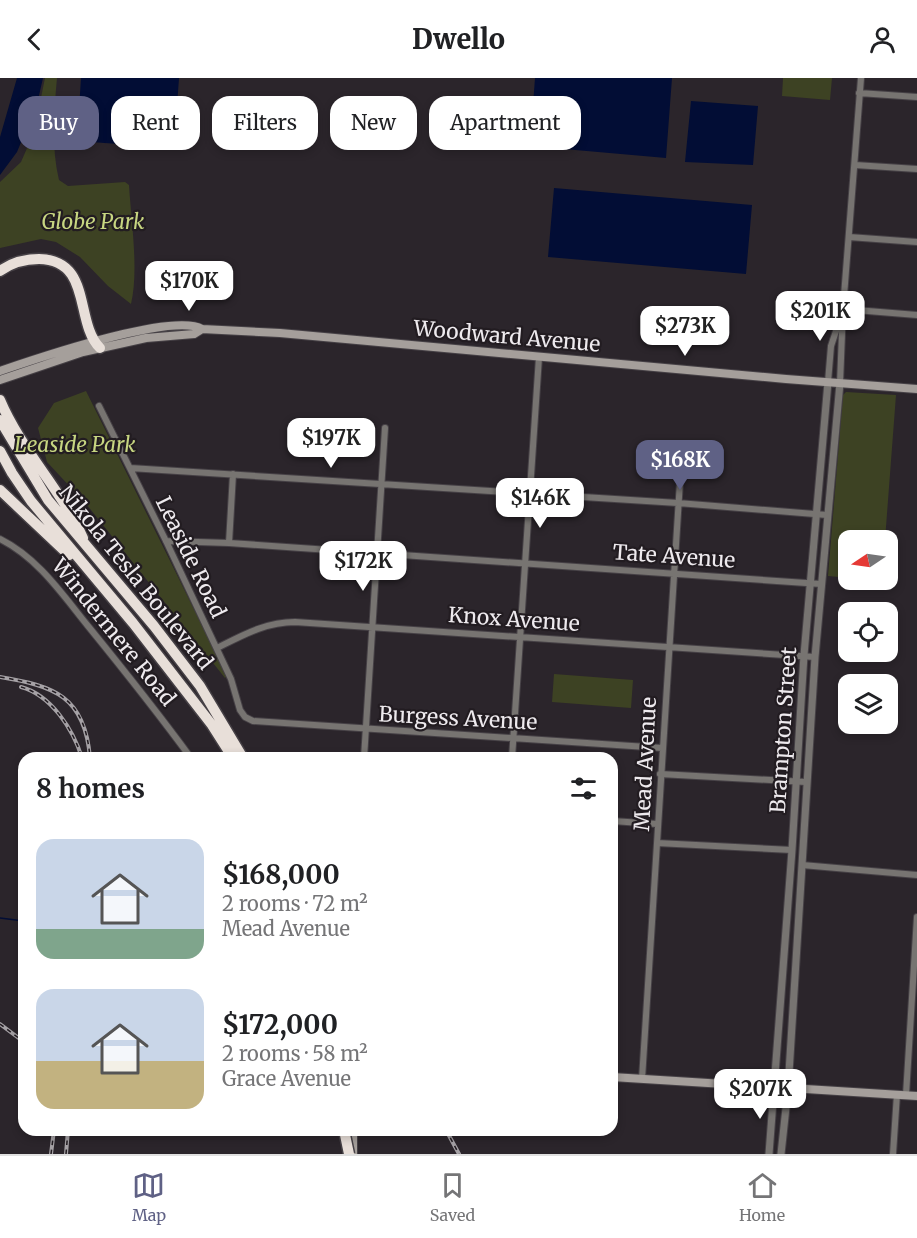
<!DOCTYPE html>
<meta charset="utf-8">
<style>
:root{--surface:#fff;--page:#f6f6f6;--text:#202124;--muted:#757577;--line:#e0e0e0;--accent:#5f6185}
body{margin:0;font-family:Merriweather,serif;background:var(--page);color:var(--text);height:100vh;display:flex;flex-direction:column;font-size:22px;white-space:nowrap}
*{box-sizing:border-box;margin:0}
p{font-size:20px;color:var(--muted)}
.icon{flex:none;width:33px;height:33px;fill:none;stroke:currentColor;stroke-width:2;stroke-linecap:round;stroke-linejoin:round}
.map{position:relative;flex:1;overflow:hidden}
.drawer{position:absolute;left:18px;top:674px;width:600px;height:384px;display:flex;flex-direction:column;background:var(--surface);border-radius:18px;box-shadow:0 3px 9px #0003}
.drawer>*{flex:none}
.hud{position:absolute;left:18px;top:18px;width:600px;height:54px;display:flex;gap:12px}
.needle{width:39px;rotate:257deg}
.buttons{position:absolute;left:838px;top:452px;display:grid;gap:12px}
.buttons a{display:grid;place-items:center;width:60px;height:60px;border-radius:12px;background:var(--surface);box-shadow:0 3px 9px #0003;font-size:30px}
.price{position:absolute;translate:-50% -51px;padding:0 14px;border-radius:12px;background:#fff;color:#222;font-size:20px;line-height:39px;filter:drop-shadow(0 2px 3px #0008)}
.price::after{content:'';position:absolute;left:50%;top:36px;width:18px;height:14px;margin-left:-9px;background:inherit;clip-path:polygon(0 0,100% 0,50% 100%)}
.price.current{background:var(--accent);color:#fff}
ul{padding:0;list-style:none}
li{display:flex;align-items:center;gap:18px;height:150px;padding:0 18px}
li span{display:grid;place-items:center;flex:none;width:168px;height:120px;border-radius:18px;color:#555}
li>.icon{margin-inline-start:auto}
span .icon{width:72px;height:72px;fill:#fffc;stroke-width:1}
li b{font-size:26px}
h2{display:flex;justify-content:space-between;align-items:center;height:72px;padding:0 18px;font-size:26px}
.pill{padding:0 21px;border-radius:18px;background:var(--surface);box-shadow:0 3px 9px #0003;font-size:21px;line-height:54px}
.pill.current{background:var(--accent);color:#fff}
header{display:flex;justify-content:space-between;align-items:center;height:78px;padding:0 18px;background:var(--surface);font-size:27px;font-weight:800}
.menu{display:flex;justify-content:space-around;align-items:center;height:84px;border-top:2px solid var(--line);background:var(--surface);font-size:16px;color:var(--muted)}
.menu a{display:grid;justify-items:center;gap:3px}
.menu .current{color:var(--accent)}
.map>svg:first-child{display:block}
.green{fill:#3d4223}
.water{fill:#020d35}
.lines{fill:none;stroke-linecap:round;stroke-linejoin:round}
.stream{stroke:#020d35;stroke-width:1.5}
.minor-casing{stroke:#464146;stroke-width:8}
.tertiary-casing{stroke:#464146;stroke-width:9}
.secondary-casing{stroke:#464146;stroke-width:10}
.motorway-casing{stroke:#464146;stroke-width:13}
.minor{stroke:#777471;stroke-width:6}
.tertiary{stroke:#777471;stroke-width:7}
.secondary{stroke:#a59f9b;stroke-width:8}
.motorway{stroke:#e8dfd9;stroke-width:10}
.rail-casing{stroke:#a5a1a5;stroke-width:4}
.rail{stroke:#221c21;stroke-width:1.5;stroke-dasharray:4.5;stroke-linecap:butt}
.motorway-bridge-casing{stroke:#464146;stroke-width:13;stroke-linecap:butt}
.motorway-bridge{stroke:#e8dfd9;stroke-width:10}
.labels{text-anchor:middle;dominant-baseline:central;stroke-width:4.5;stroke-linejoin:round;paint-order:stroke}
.park-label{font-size:21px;font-style:italic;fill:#c7d681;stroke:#221c21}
.street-label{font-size:21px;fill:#eeeaee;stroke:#221c21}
</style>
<header><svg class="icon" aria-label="back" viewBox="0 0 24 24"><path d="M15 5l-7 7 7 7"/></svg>Dwello<svg class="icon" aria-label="person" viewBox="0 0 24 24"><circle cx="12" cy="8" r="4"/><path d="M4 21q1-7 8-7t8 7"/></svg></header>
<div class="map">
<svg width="917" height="1076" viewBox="0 0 917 1076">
<rect width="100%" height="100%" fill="#2b252b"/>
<path class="green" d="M 45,0 L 57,0 C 54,33 51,69 59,102 L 68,108 L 125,104 L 129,107 C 131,141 139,193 131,226 L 108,208 L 80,179 L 56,164 L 41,161 L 0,170 L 0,104 L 21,84 L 34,54 Z
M 783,0 L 832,0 L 830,22 L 782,18 Z
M 86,313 L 227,598 L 225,600 L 87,427 L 47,384 L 38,350 L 54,325 Z
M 846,314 L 896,317 L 885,462 L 849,462 L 849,500 L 828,498 L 843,317 Z
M 554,596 L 633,602 L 631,630 L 552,624 Z"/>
<path class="water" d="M 17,0 L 43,0 L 37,26 L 17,74 L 0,97 L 0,59 Z
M 81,0 L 179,0 L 174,70 L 77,63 Z
M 535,0 L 672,0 L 666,80 L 530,68 Z
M 691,23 L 758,28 L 753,87 L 685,84 Z
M 554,110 L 752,127 L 746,196 L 548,179 Z"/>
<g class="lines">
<path class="stream" d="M 0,840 L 24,843"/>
<defs>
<path id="minor" d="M 859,15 L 917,19
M 855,87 L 917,91
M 849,159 L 917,164
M 843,231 L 917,237
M 828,304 L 831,268 L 840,241
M 840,305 L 843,231 L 861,0
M 99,328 L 166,463 L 231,601 L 240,632 L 245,639 L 253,643 L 662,670
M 130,390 L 678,425 L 827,437
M 0,461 C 38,480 62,516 88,548 C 123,591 158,635 191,680
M 166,463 L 229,465 L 821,506
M 229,465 L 233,396
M 217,570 C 243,557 266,544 295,544 L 815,579
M 364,680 C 372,570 379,460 385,350
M 512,680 L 539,279
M 660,696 L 806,704
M 612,743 L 657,746
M 657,765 L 792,772
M 802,787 L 917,797
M 642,1001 L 682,372
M 906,1017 L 917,839
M 893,1076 L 897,1016"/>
<path id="tertiary" d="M 769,1076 L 792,772 L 804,577 L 828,304
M 781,1076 L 788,1011 L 815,579 L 840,305"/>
<path id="secondary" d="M 0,293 C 35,281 173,234 202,251 L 280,255 L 786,301 L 917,311
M 0,302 L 83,274 L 146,260 L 194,256 L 202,251
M 612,999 L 917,1018
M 353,1076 L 353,1052"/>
<path id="motorway" d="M 0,193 C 11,185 25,181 39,181 C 93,182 74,244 100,270
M 0,322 C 21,372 61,411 83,460
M 0,342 L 48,422 L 154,548 L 200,608 L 243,680
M 0,373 L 12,395 L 31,423 L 133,545 L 212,647 L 233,680
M 0,412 L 69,477"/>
</defs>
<use href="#minor" class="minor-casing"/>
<use href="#tertiary" class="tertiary-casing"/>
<use href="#secondary" class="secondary-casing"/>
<use href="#motorway" class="motorway-casing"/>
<use href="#minor" class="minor"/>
<use href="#tertiary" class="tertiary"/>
<use href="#secondary" class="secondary"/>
<use href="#motorway" class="motorway"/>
<defs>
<path id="rail" d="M 0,599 C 54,608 85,618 90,680
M 21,609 C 51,617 73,651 82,680
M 0,946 L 24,964
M 446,1052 L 459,1076
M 51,1076 L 54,1052
M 66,1076 L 68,1052"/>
</defs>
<use href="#rail" class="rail-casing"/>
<use href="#rail" class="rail"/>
<defs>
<path id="motorway-bridge" d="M 344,1052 L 349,1076"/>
</defs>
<use href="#motorway-bridge" class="motorway-bridge-casing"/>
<use href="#motorway-bridge" class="motorway-bridge"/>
</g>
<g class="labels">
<g class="park-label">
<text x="93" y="143">Globe Park</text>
<text x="75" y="366">Leaside Park</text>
</g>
<g class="street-label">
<text transform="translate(507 258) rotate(5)">Woodward Avenue</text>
<text transform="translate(674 478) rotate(4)">Tate Avenue</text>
<text transform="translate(191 479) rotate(64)">Leaside Road</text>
<text transform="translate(136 499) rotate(51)">Nikola Tesla Boulevard</text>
<text transform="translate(514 541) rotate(4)">Knox Avenue</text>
<text transform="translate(114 554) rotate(51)">Windermere Road</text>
<text transform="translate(458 640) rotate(3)">Burgess Avenue</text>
<text transform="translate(783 652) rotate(-86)">Brampton Street</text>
<text transform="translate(645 686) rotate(-87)">Mead Avenue</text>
</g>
</g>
</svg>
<div class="buttons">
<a><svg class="needle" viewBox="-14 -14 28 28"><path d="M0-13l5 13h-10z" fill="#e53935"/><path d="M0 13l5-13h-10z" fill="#757577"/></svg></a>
<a><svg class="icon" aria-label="locate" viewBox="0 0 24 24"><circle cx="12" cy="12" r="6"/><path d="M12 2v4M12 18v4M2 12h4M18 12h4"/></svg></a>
<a><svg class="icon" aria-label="layers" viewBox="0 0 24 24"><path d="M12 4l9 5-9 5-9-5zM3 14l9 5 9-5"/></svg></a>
</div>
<b class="price" style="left:189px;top:234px">$170K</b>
<b class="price" style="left:820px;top:264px">$201K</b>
<b class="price" style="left:685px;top:279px">$273K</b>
<b class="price" style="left:331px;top:391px">$197K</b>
<b class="price current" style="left:680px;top:413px">$168K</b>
<b class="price" style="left:540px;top:451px">$146K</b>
<b class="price" style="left:363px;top:514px">$172K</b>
<b class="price" style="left:760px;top:1042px">$207K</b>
<div class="hud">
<a class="pill current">Buy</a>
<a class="pill">Rent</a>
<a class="pill">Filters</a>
<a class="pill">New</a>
<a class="pill">Apartment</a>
</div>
<section class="drawer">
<h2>8 homes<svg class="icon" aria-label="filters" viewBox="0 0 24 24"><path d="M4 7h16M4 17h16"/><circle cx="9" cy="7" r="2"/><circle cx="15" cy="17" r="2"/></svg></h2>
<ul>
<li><span style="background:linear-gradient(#c9d6e8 75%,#7fa58c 0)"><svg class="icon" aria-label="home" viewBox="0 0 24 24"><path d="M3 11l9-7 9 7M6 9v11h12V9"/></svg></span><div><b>$168,000</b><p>2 rooms · 72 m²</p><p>Mead Avenue</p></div></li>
<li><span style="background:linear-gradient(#c9d6e8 60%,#c2b280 0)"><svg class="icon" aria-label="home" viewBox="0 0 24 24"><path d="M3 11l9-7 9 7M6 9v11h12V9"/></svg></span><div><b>$172,000</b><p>2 rooms · 58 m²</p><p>Grace Avenue</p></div></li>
</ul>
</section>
</div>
<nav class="menu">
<a class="current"><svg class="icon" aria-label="map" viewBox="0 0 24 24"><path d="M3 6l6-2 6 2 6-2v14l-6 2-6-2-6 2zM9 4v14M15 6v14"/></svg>Map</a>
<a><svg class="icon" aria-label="saved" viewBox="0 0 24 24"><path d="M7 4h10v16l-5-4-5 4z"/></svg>Saved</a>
<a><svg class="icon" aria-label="home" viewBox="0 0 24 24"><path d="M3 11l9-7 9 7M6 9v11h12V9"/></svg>Home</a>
</nav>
